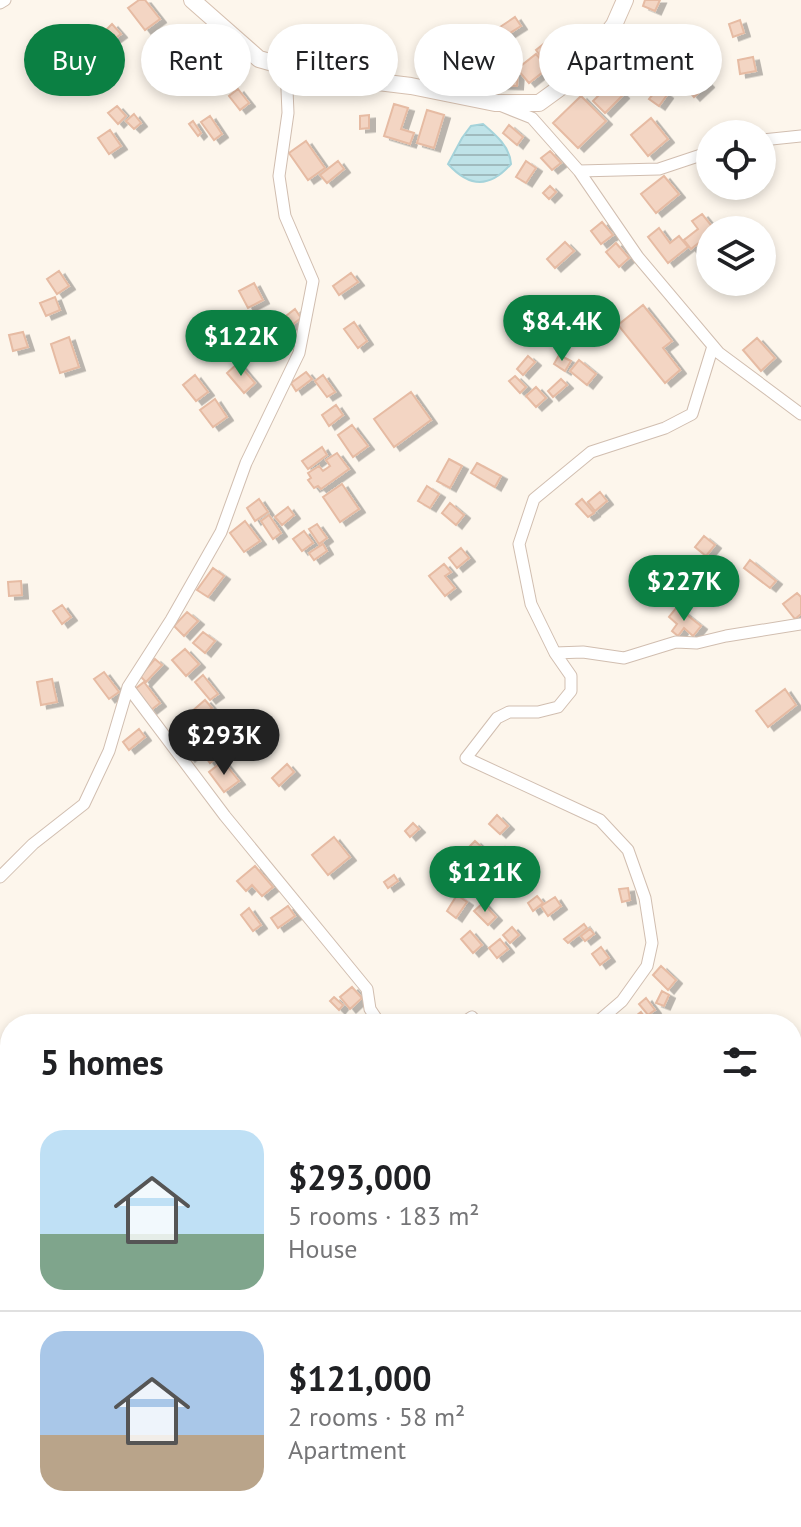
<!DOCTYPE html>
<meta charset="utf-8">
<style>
:root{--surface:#fff;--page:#f6f6f6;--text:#202124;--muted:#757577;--line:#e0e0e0;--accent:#0b8043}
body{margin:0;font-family:"PT Sans",sans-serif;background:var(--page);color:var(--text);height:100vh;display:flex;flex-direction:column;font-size:30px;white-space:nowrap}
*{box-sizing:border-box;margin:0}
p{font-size:26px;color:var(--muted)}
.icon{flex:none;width:44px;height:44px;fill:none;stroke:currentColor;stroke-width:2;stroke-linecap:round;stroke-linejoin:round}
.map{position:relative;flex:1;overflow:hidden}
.details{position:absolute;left:0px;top:1014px;width:802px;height:514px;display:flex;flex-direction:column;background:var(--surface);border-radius:32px 32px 0 0;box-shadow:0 4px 12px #0003}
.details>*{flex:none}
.hud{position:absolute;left:24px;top:24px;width:754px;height:72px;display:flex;gap:16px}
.tools{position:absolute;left:696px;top:120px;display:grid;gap:16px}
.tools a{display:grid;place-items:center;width:80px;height:80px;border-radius:50%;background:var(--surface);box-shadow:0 4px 12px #0003;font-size:40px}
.price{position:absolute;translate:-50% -68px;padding:0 18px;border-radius:28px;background:var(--accent);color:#fff;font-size:26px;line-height:52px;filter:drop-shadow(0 2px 4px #0008)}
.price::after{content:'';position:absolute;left:50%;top:48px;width:24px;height:18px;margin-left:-12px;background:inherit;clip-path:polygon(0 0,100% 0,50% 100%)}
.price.on{background:#222;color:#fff}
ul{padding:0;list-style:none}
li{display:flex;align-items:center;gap:24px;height:200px;padding:0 40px}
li+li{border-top:2px solid var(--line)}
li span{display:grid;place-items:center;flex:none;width:224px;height:160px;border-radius:24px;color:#555}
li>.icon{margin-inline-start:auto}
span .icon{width:96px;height:96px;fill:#fffc;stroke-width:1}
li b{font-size:34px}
h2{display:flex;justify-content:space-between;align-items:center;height:96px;padding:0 40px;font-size:34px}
.tag{padding:0 28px;border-radius:36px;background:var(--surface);box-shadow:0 4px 12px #0003;font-size:28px;line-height:72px}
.tag.on{background:var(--accent);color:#fff}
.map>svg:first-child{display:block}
.water{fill:url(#water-rules);stroke:#a5d3da;stroke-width:2}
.building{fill:#f3d5c3;stroke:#e6bba3;stroke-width:2;filter:url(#shadow)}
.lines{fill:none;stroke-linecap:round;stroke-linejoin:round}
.street-casing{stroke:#d1beb0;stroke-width:13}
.secondary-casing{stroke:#d6c0b0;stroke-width:18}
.street{stroke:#fff;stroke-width:11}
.secondary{stroke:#fff;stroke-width:16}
</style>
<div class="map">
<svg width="801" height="1527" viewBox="0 0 801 1527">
<defs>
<pattern id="water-rules" width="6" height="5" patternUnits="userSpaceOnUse" patternTransform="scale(2)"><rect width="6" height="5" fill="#bfe3e8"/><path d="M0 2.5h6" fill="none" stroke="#a0bbbe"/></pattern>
<filter id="shadow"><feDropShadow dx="6" dy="3.5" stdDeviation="0" flood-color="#0004"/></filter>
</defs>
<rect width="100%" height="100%" fill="#fdf6ec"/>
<path class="water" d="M 483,124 C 496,135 510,147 511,164 C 490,188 470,188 448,164 L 462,138 L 471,126 Z"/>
<path class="building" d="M 139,0 L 145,0 L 160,19 L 145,30 L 128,8 Z
M 645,0 L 660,0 L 655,11 L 643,6 Z
M 515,17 L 521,26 L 499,40 L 494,31 Z
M 740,20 L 744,33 L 733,37 L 729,24 Z
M 112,24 L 121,34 L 113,40 L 105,31 Z
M 183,32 L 193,43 L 186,49 L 176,38 Z
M 648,32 L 659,42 L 633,70 L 622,60 Z
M 555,35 L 570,53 L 550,69 L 536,50 Z
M 536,54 L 548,68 L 529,83 L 517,69 Z
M 186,57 L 191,64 L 179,73 L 174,66 Z
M 753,57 L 756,71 L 740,74 L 738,60 Z
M 609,60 L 617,68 L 610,75 L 601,67 Z
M 206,63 L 215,76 L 198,88 L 189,75 Z
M 498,71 L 518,72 L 517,86 L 497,85 Z
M 699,75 L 708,84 L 694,97 L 686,88 Z
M 611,83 L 623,95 L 605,113 L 593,101 Z
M 658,88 L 667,95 L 659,106 L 649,99 Z
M 238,89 L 249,103 L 240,110 L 229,96 Z
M 581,96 L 606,121 L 578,148 L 553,123 Z
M 394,104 L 408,108 L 401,129 L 414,133 L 410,144 L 384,136 Z
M 117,106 L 126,116 L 118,124 L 108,113 Z
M 427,110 L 444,115 L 434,148 L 417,143 Z
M 134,114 L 141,123 L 134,129 L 126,121 Z
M 369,115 L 369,128 L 360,129 L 360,116 Z
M 210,116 L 222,134 L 214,140 L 201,122 Z
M 651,118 L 668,139 L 648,156 L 631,135 Z
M 193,121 L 201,133 L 198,136 L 189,124 Z
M 509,125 L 523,137 L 517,145 L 503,133 Z
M 110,130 L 121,146 L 109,154 L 98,138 Z
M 306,141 L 325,168 L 308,180 L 289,153 Z
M 550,151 L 561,163 L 552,170 L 541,158 Z
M 338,161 L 344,169 L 327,183 L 320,175 Z
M 526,161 L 536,168 L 526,183 L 516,177 Z
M 664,176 L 679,194 L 656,213 L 641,194 Z
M 550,186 L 556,192 L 549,199 L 543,193 Z
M 702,214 L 715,230 L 710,230 L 710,234 L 691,249 L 684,240 L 698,229 L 692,221 Z
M 602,222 L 613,235 L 601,244 L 591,231 Z
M 659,228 L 670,243 L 679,236 L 688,247 L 668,263 L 648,237 Z
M 565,242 L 574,251 L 555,268 L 547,259 Z
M 616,243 L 629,258 L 619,267 L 606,252 Z
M 59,271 L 69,286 L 57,294 L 47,279 Z
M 351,273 L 358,282 L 339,295 L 333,286 Z
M 254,283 L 263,300 L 248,308 L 239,291 Z
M 55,297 L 60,310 L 46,316 L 40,303 Z
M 643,305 L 672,341 L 663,348 L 680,370 L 665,383 L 618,325 Z
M 295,309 L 301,318 L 288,328 L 282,319 Z
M 354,322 L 367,341 L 358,348 L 344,329 Z
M 23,332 L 28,347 L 13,351 L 9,335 Z
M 69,337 L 79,367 L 60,373 L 51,344 Z
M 757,338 L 775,358 L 761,371 L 743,350 Z
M 559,355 L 571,361 L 565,371 L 554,364 Z
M 528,356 L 535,362 L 523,375 L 517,369 Z
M 579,360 L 596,374 L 587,385 L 570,371 Z
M 238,363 L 255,383 L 244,393 L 227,373 Z
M 306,372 L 312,379 L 296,391 L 291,383 Z
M 195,375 L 208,392 L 196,401 L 183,385 Z
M 323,375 L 335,392 L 327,397 L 315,381 Z
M 515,376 L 526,387 L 520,393 L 509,381 Z
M 561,379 L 567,385 L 553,397 L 548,391 Z
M 536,387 L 546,398 L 536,407 L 526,396 Z
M 411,392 L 431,420 L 394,447 L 374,419 Z
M 215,399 L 227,417 L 213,427 L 200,410 Z
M 336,405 L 343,415 L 329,426 L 322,415 Z
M 352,425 L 368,446 L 353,457 L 338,435 Z
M 322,447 L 327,455 L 308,469 L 302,461 Z
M 337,453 L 349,469 L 321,489 L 318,486 L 314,488 L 308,480 L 311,478 L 308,473 L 319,466 L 323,471 L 330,466 L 326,460 Z
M 449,459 L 462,466 L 450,488 L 437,481 Z
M 477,463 L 501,476 L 495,487 L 471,473 Z
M 342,484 L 359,509 L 340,522 L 323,497 Z
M 427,486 L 439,494 L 430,508 L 418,501 Z
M 600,492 L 607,501 L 595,511 L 588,502 Z
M 259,499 L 268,512 L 255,521 L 247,508 Z
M 582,499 L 594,513 L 588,517 L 576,504 Z
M 450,503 L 464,515 L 456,525 L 442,513 Z
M 288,507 L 294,515 L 282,525 L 275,517 Z
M 269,515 L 281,533 L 273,539 L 261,521 Z
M 245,521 L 260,541 L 244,552 L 230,533 Z
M 317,524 L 327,538 L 319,544 L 309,529 Z
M 304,531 L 313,543 L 302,551 L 293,539 Z
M 704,536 L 715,545 L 706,556 L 695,547 Z
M 323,544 L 327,551 L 314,560 L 309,553 Z
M 461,548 L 469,558 L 457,568 L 449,558 Z
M 750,560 L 776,581 L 770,588 L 744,568 Z
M 444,564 L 451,572 L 445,576 L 455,588 L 445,596 L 429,576 Z
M 213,568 L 224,576 L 208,597 L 197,590 Z
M 21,581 L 22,595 L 9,596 L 8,582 Z
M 797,593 L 801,597 L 801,614 L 795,619 L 783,604 Z
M 62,605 L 71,617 L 62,624 L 53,611 Z
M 677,607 L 701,626 L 693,636 L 684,628 L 678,636 L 672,631 L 677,624 L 669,617 Z
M 187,612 L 198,621 L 184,636 L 174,626 Z
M 203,632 L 215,641 L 205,653 L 193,643 Z
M 185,649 L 199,664 L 186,676 L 172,660 Z
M 155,659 L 162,665 L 146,682 L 140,676 Z
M 104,672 L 119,692 L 109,699 L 94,679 Z
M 203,675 L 218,694 L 210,700 L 195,682 Z
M 52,679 L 57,702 L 41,705 L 37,682 Z
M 144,682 L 160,703 L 151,710 L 135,689 Z
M 785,689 L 796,705 L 768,727 L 756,711 Z
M 205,700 L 212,708 L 198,720 L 191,712 Z
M 205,718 L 218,734 L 189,758 L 176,742 Z
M 139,729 L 145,737 L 129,750 L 123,742 Z
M 217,738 L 226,750 L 210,763 L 200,750 Z
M 223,761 L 239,781 L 224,792 L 209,772 Z
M 287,764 L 294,772 L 279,786 L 272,778 Z
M 497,815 L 508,826 L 500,834 L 489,824 Z
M 413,823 L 419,829 L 410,837 L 405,831 Z
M 334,837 L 350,857 L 328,875 L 312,855 Z
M 475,841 L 485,850 L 478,857 L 468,848 Z
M 505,847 L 512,854 L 502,865 L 494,858 Z
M 255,866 L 273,887 L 262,896 L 252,885 L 246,891 L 237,881 Z
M 394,875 L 398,881 L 388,888 L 384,882 Z
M 628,888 L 630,900 L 622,902 L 619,889 Z
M 457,895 L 467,902 L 456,918 L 447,911 Z
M 537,896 L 543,903 L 533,911 L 528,903 Z
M 555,897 L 561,906 L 548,916 L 541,906 Z
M 483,903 L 496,917 L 488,925 L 474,911 Z
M 288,906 L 295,916 L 278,928 L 271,918 Z
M 249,908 L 261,925 L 253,931 L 241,915 Z
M 584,924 L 587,928 L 568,943 L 564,939 Z
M 512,927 L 519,935 L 510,943 L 503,935 Z
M 590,929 L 594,934 L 585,941 L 581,936 Z
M 470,931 L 482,945 L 473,953 L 461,939 Z
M 500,939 L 508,949 L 497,958 L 489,948 Z
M 601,947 L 609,958 L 600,965 L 592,954 Z
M 661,966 L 676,980 L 668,990 L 653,975 Z
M 352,987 L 362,998 L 350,1009 L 340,997 Z
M 662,991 L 669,995 L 664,1006 L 656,1003 Z
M 334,997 L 343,1005 L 339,1010 L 330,1001 Z
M 646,998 L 655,1010 L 648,1015 L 639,1004 Z
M 641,1012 L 650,1024 L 636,1024 L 632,1019 Z"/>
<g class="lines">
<defs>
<path id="street" d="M 0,3 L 5,0
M 502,106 L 532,118 L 579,171 L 638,257 L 719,353 L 801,414
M 762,140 L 801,136
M 579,171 L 659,169 L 710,152
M 555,653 L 583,652 L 624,658 L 676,642 L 697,643 L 726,636 L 801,624
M 128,687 L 225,816 L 367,989 L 370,1009 L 380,1024
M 0,877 L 33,844 L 84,804 L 109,751 L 128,687 L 171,620 L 221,532 L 246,463 L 299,353 L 313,281 L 285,216 L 279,176 L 288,113 L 286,66
M 461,1024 L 472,1017 L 478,1024
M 589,1024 L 601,1019 L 622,1001 L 647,966 L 652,943 L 645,898 L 628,850 L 600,820 L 466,758 L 497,718 L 509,712 L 538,712 L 558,707 L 571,691 L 571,676 L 555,653 L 531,604 L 519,544 L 534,499 L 591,452 L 665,428 L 692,414 L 713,346"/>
<path id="secondary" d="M 192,0 L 259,59 L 312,74 L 411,86 L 495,103 L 539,103 L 572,79 L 614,25 L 625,0"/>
</defs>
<use href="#street" class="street-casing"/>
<use href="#secondary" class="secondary-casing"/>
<use href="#street" class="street"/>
<use href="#secondary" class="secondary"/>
</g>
</svg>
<div class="tools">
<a><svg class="icon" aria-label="locate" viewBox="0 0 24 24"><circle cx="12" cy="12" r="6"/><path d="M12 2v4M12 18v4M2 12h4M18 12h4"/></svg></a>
<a><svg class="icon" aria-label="layers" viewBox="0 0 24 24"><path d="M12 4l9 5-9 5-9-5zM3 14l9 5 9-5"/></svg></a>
</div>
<b class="price" style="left:562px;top:363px">$84.4K</b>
<b class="price" style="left:241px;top:378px">$122K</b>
<b class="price" style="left:684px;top:623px">$227K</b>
<b class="price on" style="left:224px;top:777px">$293K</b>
<b class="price" style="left:485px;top:914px">$121K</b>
<div class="hud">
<a class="tag on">Buy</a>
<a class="tag">Rent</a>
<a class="tag">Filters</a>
<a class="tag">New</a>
<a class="tag">Apartment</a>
</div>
<section class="details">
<h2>5 homes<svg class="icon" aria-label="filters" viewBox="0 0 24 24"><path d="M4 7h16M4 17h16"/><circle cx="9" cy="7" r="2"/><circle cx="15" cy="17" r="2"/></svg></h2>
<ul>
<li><span style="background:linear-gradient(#bfe0f5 65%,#7fa58c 0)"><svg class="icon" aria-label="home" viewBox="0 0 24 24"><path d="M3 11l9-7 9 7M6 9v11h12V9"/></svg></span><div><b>$293,000</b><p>5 rooms · 183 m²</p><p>House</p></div></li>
<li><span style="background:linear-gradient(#a9c7e8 65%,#b9a48a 0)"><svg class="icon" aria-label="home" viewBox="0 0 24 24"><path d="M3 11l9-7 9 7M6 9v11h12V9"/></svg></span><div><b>$121,000</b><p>2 rooms · 58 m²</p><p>Apartment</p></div></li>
</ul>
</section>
</div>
